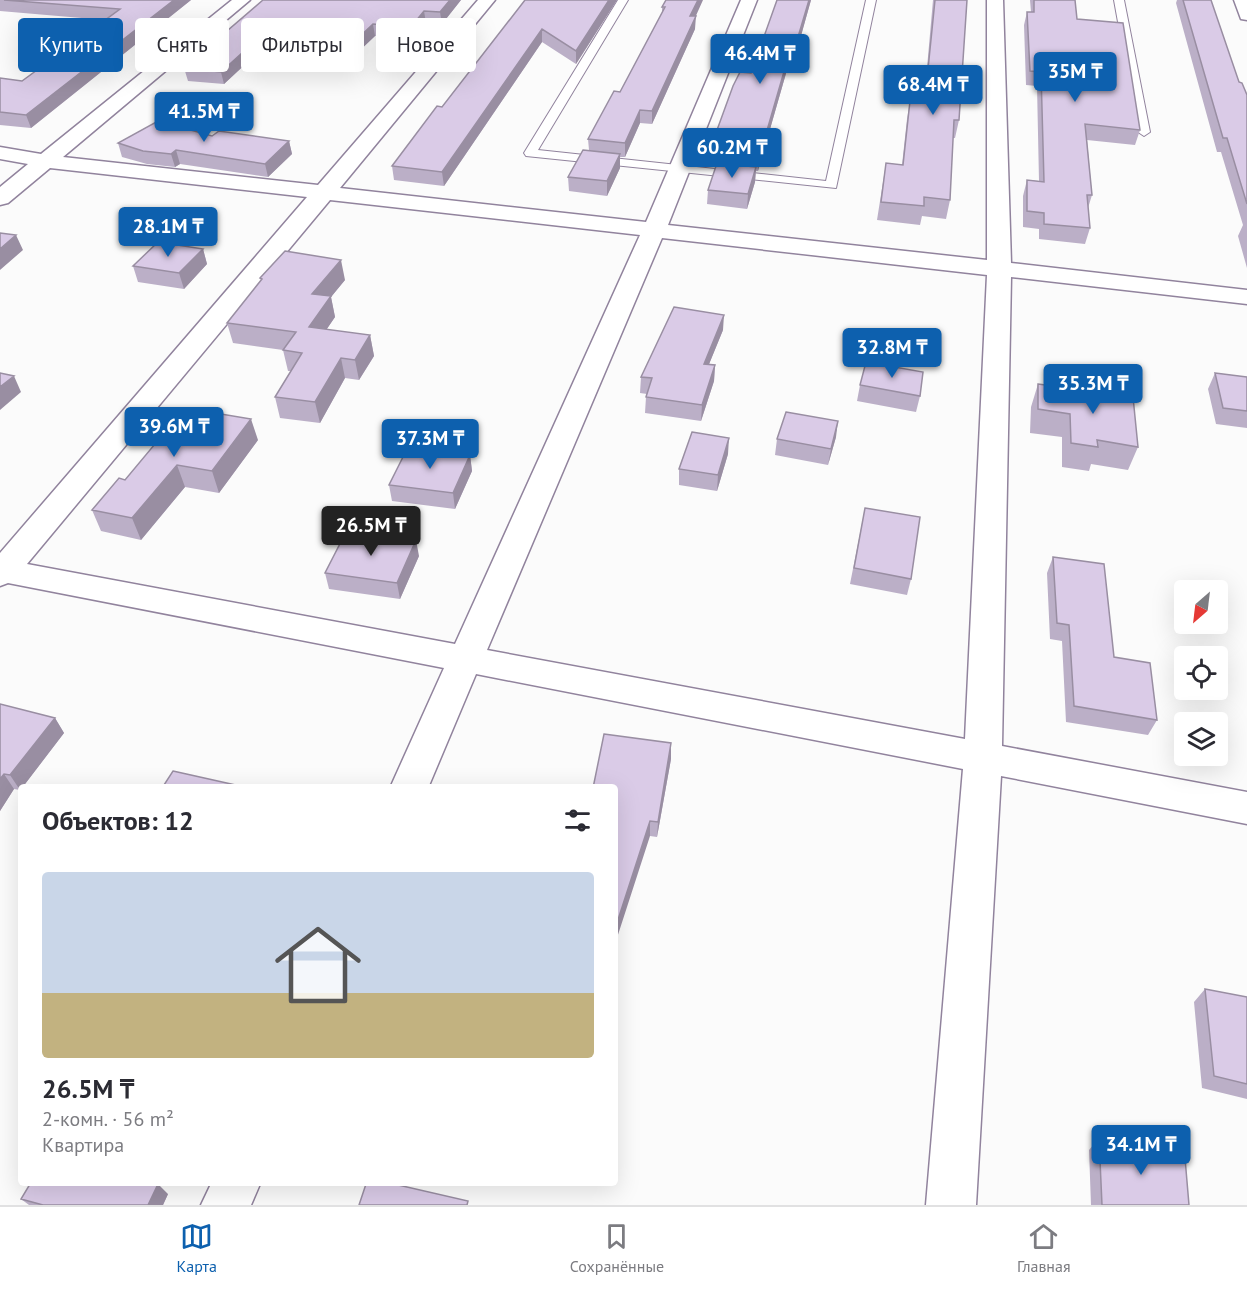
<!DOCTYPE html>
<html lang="ru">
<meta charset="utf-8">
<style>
:root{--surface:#fff;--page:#f7f7f7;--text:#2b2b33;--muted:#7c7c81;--line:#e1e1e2;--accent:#0d60ae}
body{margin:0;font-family:"PT Sans",sans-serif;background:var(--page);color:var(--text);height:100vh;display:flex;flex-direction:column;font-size:22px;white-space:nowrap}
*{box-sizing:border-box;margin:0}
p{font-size:20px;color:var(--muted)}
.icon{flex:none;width:33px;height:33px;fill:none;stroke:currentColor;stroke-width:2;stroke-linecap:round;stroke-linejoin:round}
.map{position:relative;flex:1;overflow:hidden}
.drawer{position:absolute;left:18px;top:784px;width:600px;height:402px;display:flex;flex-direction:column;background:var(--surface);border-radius:6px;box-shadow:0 6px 24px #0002}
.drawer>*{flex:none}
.guide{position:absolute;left:18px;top:18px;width:600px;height:54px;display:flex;gap:12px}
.needle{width:39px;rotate:208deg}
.fabs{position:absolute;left:1174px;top:580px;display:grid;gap:12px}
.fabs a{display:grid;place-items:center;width:54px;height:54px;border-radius:6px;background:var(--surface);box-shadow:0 6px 24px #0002;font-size:30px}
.price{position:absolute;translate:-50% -51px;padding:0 14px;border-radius:6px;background:var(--accent);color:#fff;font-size:20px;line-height:39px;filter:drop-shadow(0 2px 3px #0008)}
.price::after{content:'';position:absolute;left:50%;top:36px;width:18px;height:14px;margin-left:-9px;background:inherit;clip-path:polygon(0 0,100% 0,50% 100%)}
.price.on{background:#222;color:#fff}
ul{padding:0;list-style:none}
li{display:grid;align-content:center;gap:12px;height:318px;padding:0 24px}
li+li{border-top:2px solid var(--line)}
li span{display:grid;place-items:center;height:186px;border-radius:6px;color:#555}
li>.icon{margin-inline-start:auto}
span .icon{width:108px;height:108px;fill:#fffc;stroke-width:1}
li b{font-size:26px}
h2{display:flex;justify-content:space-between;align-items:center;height:72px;padding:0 24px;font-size:26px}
.pill{padding:0 21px;border-radius:6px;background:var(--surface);box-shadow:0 6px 24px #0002;font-size:21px;line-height:54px}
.pill.on{background:var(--accent);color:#fff}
.tab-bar{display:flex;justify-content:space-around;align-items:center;height:84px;border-top:2px solid var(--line);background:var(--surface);font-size:16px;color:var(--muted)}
.tab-bar a{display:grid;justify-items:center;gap:3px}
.tab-bar .on{color:var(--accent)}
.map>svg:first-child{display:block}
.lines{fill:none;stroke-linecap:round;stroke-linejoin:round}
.service-casing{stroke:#91839d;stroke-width:2}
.minor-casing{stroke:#91839d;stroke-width:3}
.service{fill:#fff;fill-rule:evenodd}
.minor{fill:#fff;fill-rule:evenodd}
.wall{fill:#bbafc7}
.shaded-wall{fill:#998ea2}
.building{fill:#dacbe7;stroke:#998ea2;stroke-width:1.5}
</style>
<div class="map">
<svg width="1247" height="1205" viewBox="0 0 1247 1205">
<rect width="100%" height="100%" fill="#fbfbfb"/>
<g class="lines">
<defs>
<path id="service" d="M 618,0 L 628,0 L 538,150 L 826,181 L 866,0 L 876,0 L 836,188 L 526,156 L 524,153 Z
M 1114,0 L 1124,0 L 1150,132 L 1144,136 L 1138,132 Z"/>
<path id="minor" d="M 232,0 L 250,0 L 63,157 L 318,185 L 478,0 L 495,0 L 340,188 L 646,222 L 741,0 L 757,0 L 668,225 L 987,260 L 987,0 L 1003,0 L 1011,263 L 1247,290 L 1247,304 L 1011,277 L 1002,746 L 1247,792 L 1247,824 L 1001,776 L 976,1205 L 926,1205 L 963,769 L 476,674 L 428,788 L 390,788 L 444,668 L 8,583 L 0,586 L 0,553 L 307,197 L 50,168 L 8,203 L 0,205 L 0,187 L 28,164 L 0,159 L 0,147 L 41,154 ZM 330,200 L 640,235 L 455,644 L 27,564 ZM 662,238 L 987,275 L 965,739 L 487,650 Z
M 1234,0 L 1247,0 L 1247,20 L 1241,19 Z
M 211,1184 L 260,1184 L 251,1205 L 201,1205 Z"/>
</defs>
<use href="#service" class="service-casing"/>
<use href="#minor" class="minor-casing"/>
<use href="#service" class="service"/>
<use href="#minor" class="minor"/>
</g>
<path class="wall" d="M 0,0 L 191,0 L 31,128 L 0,125 L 0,78 L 22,81 L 105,20 L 0,11 Z
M 263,0 L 461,0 L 442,24 L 426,23 L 412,39 L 375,36 L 356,54 L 266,45 L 224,84 L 188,81 L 184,68 Z
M 525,0 L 617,0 L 576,64 L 542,42 L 444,186 L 394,180 L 392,166 L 442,107 Z
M 777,0 L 811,0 L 797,50 L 793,49 L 758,171 L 756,171 L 755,182 L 747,209 L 707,204 L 708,190 L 720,164 L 720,156 L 713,155 L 713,141 L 751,73 Z
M 933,0 L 967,0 L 959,120 L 955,138 L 953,138 L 950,200 L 946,219 L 922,216 L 920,225 L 877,220 L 886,163 L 902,165 L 907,119 L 910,101 L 920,102 L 924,79 L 926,79 Z
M 1030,0 L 1075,0 L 1077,19 L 1140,130 L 1135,145 L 1087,140 L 1092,195 L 1088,208 L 1090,228 L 1085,244 L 1039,239 L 1039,229 L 1023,227 L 1023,196 L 1027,180 L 1039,181 L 1037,86 L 1026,85 L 1024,25 L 1027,12 L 1031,12 Z
M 1177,0 L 1211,0 L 1239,82 L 1247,95 L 1247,268 L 1238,236 L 1243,225 L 1221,152 L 1217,152 L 1176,3 Z
M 662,7 L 695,16 L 695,29 L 652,124 L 640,123 L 625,157 L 620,157 L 620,168 L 607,196 L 569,191 L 568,177 L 589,150 L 588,139 L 620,92 L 662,13 Z
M 212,136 L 289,141 L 292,154 L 268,177 L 180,164 L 175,167 L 147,164 L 122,157 L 118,143 Z
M 203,249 L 207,264 L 184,289 L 138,282 L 133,266 Z
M 260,278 L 345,280 L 331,297 L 335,317 L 326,330 L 370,335 L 374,356 L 359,380 L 345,378 L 320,423 L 280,418 L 275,397 L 291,371 L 288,371 L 283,350 L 233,343 L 227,323 L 261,281 Z
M 723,330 L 709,364 L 715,365 L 714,381 L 701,421 L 645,413 L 646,397 L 647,394 L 640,393 L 641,377 Z
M 1215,373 L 1247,377 L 1247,428 L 1216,424 L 1208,389 Z
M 1038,384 L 1138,447 L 1128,470 L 1091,464 L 1089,471 L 1062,467 L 1062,437 L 1030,433 L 1031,407 Z
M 860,385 L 920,396 L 916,412 L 857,401 Z
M 836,437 L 828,465 L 775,455 L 777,439 Z
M 258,440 L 219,493 L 185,487 L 141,540 L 101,531 L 92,510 L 125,480 Z
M 728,454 L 717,491 L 679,485 L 679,469 Z
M 470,455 L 472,471 L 455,509 L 392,501 L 389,485 Z
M 865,508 L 911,579 L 907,595 L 850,584 Z
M 419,556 L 400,599 L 329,589 L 325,573 Z
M 1053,557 L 1114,657 L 1157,720 L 1148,735 L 1066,722 L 1062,641 L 1050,639 L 1047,573 Z
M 0,704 L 55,718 L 64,733 L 22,788 L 21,788 L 20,790 L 14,789 L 0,811 Z
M 671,759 L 657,837 L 650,836 L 615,788 Z
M 1205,989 L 1247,997 L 1247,1099 L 1202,1088 L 1194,1002 Z
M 1099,1138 L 1189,1205 L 1091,1205 L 1089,1150 Z
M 168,1194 L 163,1205 L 29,1205 L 21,1199 Z"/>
<path class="shaded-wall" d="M 174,0 L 191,0 L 31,128 L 26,115 Z
M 450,0 L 461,0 L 442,24 L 440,12 Z
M 609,0 L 617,0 L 576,64 L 576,51 Z
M 698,0 L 703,0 L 690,29 L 690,16 Z
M 809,0 L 811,0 L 797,50 L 798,37 Z
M 424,11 L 426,23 L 412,39 L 411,27 Z
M 696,16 L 695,29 L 652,124 L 652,111 Z
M 373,24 L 375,36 L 356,54 L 354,42 Z
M 542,29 L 542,42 L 444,186 L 442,172 Z
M 264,33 L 266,45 L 224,84 L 221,72 Z
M 794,37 L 793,49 L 758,171 L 759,158 Z
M 640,110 L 640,123 L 625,157 L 625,143 Z
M 289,141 L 292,154 L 268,177 L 265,164 Z
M 176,150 L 180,164 L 175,167 L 171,154 Z
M 620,154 L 620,168 L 607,196 L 607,181 Z
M 756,167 L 755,182 L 747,209 L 748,194 Z
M 16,235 L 23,250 L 0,270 L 0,249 Z
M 203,249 L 207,264 L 184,289 L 179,273 Z
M 341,260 L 345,280 L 331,297 L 335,317 L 314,348 L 309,327 L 312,294 Z
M 724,315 L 723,330 L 703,379 L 704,364 Z
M 370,335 L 374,356 L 359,380 L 355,360 Z
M 341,358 L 345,378 L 320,423 L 315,402 Z
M 715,365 L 714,381 L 701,421 L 702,405 Z
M 14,376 L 21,392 L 0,410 L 0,387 Z
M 251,419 L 258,440 L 219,493 L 212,471 Z
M 838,421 L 836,437 L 828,465 L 831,449 Z
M 729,438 L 728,454 L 717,491 L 718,475 Z
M 470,455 L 472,471 L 455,509 L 453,493 Z
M 177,465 L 185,487 L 141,540 L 132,518 Z
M 416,540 L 419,556 L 400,599 L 397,583 Z
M 55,718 L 64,733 L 22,788 L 21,788 L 20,790 L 10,775 Z
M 671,743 L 671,759 L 657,837 L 658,822 Z
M 4,774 L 14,789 L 0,811 L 0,779 Z
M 650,821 L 650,836 L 615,944 L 615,929 Z
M 158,1184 L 168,1194 L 163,1205 L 148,1205 Z"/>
<path class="building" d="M 4,0 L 174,0 L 26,115 L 0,112 L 0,78 L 22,81 L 120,9 Z
M 263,0 L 450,0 L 440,12 L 424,11 L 411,27 L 373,24 L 354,42 L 264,33 L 221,72 L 184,68 Z
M 525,0 L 609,0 L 576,51 L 542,29 L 442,172 L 392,166 L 437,106 L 442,107 Z
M 666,0 L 698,0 L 690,16 L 696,16 L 652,111 L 640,110 L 625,143 L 588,139 L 614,91 L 620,92 L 665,7 L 662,7 Z
M 777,0 L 809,0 L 798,37 L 794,37 L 759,158 L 721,154 L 724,142 L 713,141 L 733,86 L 740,72 L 751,73 Z
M 935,0 L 967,0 L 959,120 L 954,120 L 950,200 L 924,197 L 924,206 L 881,202 L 886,163 L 903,165 L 910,101 L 921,102 L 924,79 L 927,79 Z
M 1034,0 L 1075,0 L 1077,19 L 1123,23 L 1140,130 L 1085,124 L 1092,195 L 1087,195 L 1090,228 L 1044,224 L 1044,213 L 1027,211 L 1027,180 L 1044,182 L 1041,72 L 1030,71 L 1027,12 L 1034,12 Z
M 1183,0 L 1211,0 L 1239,82 L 1242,83 L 1247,95 L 1247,204 L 1227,138 L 1223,138 Z
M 158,121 L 212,136 L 219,131 L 289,141 L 265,164 L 176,150 L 171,154 L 143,151 L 118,143 Z
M 583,150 L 620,154 L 607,181 L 568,177 Z
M 717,163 L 756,167 L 748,194 L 708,190 Z
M 0,233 L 16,235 L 0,249 Z
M 158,242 L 203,249 L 179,273 L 133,266 Z
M 285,251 L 341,260 L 312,294 L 331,296 L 309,327 L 370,335 L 355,360 L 341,358 L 315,402 L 275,397 L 302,353 L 283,350 L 296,332 L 227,323 L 262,279 L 260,278 Z
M 674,307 L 724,315 L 704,364 L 715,365 L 702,405 L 646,397 L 652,378 L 641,377 Z
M 866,362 L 923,372 L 920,396 L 860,385 Z
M 0,373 L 14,376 L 0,387 Z
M 1215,373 L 1247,377 L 1247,411 L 1223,408 Z
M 1038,384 L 1133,397 L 1138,447 L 1097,440 L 1098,447 L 1071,443 L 1070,414 L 1038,409 Z
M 185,408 L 251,419 L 212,471 L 177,465 L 132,518 L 92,510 L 119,478 L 125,480 Z
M 786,412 L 838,421 L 831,449 L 777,439 Z
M 692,432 L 729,438 L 718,475 L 679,469 Z
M 408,447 L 470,455 L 453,493 L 389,485 Z
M 865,508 L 920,517 L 911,579 L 854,568 Z
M 347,530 L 416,540 L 397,583 L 325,573 Z
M 1053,557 L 1104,564 L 1114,657 L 1150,663 L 1157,720 L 1074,706 L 1069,625 L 1057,623 Z
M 0,704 L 55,718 L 10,775 L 4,774 L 0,779 Z
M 604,734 L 671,743 L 658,822 L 650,821 L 615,929 L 615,788 L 593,788 Z
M 173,771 L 249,788 L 162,788 Z
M 1205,989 L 1247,997 L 1247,1084 L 1214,1076 Z
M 1099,1138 L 1185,1158 L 1189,1205 L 1102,1205 Z
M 30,1184 L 158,1184 L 148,1205 L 43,1205 L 21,1199 Z
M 366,1184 L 394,1184 L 468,1201 L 467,1205 L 359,1205 Z"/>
</svg>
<div class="fabs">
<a><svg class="needle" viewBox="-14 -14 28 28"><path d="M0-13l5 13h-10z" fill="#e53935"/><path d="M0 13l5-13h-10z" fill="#7c7c81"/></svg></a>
<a><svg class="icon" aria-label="locate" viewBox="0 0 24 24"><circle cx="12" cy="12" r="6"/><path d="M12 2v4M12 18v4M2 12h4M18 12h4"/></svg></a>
<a><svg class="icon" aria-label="layers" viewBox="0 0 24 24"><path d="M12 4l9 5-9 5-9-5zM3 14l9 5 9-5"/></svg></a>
</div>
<b class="price" style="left:760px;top:85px">46.4M ₸</b>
<b class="price" style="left:1075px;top:103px">35M ₸</b>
<b class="price" style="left:933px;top:116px">68.4M ₸</b>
<b class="price" style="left:204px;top:143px">41.5M ₸</b>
<b class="price" style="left:732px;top:179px">60.2M ₸</b>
<b class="price" style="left:168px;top:258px">28.1M ₸</b>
<b class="price" style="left:892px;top:379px">32.8M ₸</b>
<b class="price" style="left:1093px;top:415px">35.3M ₸</b>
<b class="price" style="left:174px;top:458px">39.6M ₸</b>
<b class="price" style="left:430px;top:470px">37.3M ₸</b>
<b class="price on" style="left:371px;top:557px">26.5M ₸</b>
<b class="price" style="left:1141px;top:1176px">34.1M ₸</b>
<div class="guide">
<a class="pill on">Купить</a>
<a class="pill">Снять</a>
<a class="pill">Фильтры</a>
<a class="pill">Новое</a>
</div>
<section class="drawer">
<h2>Объектов: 12<svg class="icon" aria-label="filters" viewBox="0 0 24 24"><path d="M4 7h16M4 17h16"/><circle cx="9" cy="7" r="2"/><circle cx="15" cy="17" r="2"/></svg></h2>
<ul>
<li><span style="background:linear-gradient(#c9d6e8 65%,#c2b280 0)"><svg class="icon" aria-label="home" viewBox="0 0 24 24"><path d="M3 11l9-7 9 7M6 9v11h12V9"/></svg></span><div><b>26.5M ₸</b><p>2-комн. · 56 m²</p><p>Квартира</p></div></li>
</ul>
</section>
</div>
<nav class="tab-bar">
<a class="on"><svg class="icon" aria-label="map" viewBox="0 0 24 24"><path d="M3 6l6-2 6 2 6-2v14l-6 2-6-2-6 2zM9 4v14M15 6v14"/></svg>Карта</a>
<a><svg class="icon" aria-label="saved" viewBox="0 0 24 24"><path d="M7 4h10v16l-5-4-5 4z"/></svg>Сохранённые</a>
<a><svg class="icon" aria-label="home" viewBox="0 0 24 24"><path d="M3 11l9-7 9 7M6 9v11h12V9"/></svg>Главная</a>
</nav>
